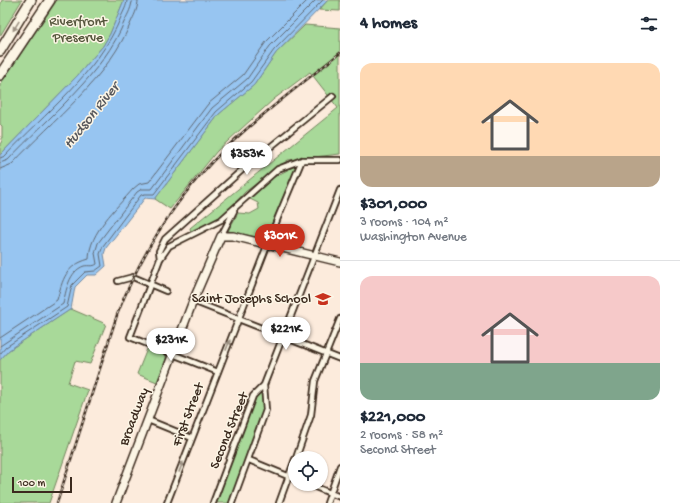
<!DOCTYPE html>
<meta charset="utf-8">
<style>
:root{--surface:#fff;--page:#f6f6f7;--text:#1f2937;--muted:#747a83;--line:#e0e1e3;--accent:#c8321e}
body{margin:0;font-family:"Gochi Hand",sans-serif;background:var(--page);color:var(--text);height:100vh;display:flex;flex-direction:column;font-size:15px;white-space:nowrap}
*{box-sizing:border-box;margin:0}
p{font-size:13px;color:var(--muted)}
.icon{flex:none;width:22px;height:22px;fill:none;stroke:currentColor;stroke-width:2;stroke-linecap:round;stroke-linejoin:round}
.map{position:relative;flex:1;overflow:hidden}
.details{display:flex;flex-direction:column;background:var(--surface);width:340px}
.details>*{flex:none}
.buttons{position:absolute;left:288px;top:451px;display:grid;gap:8px}
.buttons a{display:grid;place-items:center;width:40px;height:40px;border-radius:50%;background:var(--surface);box-shadow:0 1px 3px #0004;font-size:20px}
.scale{position:absolute;left:12px;bottom:10px;width:60px;box-sizing:border-box;padding-left:4px;border:2px solid #3b2a1e;border-top:0;font-size:11px;line-height:14px;white-space:nowrap;color:#3b2a1e;-webkit-text-stroke:3px #fcf5e5;paint-order:stroke}
.price{position:absolute;translate:-50% -34px;padding:0 9px;border-radius:14px;background:#fff;color:#222;font-size:13px;line-height:26px;filter:drop-shadow(0 1px 2px #0008)}
.price::after{content:'';position:absolute;left:50%;top:24px;width:12px;height:9px;margin-left:-6px;background:inherit;clip-path:polygon(0 0,100% 0,50% 100%)}
.price.active{background:var(--accent);color:#fff}
ul{padding:0;list-style:none}
li{display:grid;align-content:center;gap:8px;height:212px;padding:0 20px}
li+li{border-top:1px solid var(--line)}
li span{display:grid;place-items:center;height:124px;border-radius:12px;color:#555}
li>.icon{margin-inline-start:auto}
span .icon{width:72px;height:72px;fill:#fffc;stroke-width:1}
li b{font-size:17px}
h2{display:flex;justify-content:space-between;align-items:center;height:48px;padding:0 20px;font-size:17px}
main{display:flex;flex:1;min-height:0}
.map>svg:first-child{display:block}
.green{fill:#a8d999;stroke:#72825c}
.water{fill:#97c5f1;stroke:#72879d}
.lines{fill:none;stroke-linecap:round;stroke-linejoin:round}
.shore{stroke:#606872;stroke-width:1}
.street-casing{stroke:#3b2a1e;stroke-width:8}
.secondary-casing{stroke:#3b2a1e;stroke-width:10}
.highway-casing{stroke:#3b2a1e;stroke-width:12}
.street{stroke:#fcf5e5;stroke-width:4.5}
.secondary{stroke:#fcf5e5;stroke-width:7}
.highway{stroke:#fcf5e5;stroke-width:9}
.rail-casing{stroke:#3b2a1e;stroke-width:2.5}
.rail{stroke:#fcf5e5;stroke-width:1;stroke-dasharray:3;stroke-linecap:butt}
.oneway{fill:#9c9082}
.labels{text-anchor:middle;dominant-baseline:central;stroke-width:3;stroke-linejoin:round;paint-order:stroke}
.park-label{font-size:14px;fill:#56563d;stroke:#fcf5e5}
.poi-label{font-size:14px;fill:#3b2a1e;stroke:#fcf5e5;text-anchor:end}
.street-label{font-size:14px;fill:#3b2a1e;stroke:#fcf5e5}
.water-label{font-size:15px;font-style:italic;fill:#57585d;stroke:#fcf5e5}
</style>
<main>
<div class="map">
<svg width="340" height="503" viewBox="0 0 340 503">
<rect width="100%" height="100%" fill="#fcebdc"/>
<filter id="ink" filterUnits="userSpaceOnUse"><feTurbulence type="fractalNoise" baseFrequency=".025" numOctaves="2"/><feDisplacementMap in="SourceGraphic" scale="8" xChannelSelector="R" yChannelSelector="G"/><feConvolveMatrix kernelMatrix="1 2 1 2 8 2 1 2 1" color-interpolation-filters="sRGB"/></filter>
<g filter="url(#ink)">
<path class="green" d="M 2,0 L 22,0 L 0,36 L 0,6 Z
M 57,0 L 124,0 L 110,34 L 103,46 L 78,75 L 0,155 L 0,144 L 2,141 L 2,126 L 0,124 L 0,85 Z
M 328,0 L 340,0 L 340,11 L 319,10 Z
M 305,25 L 340,28 L 340,154 L 288,160 L 245,192 L 225,214 L 191,233 L 190,228 L 338,108 L 310,72 L 274,99 L 217,151 L 170,209 L 155,199 L 219,114 L 254,85 L 276,53 Z
M 297,165 L 265,239 L 228,231 L 238,213 L 250,214 L 259,209 L 258,203 L 250,199 L 274,177 Z
M 71,309 L 106,324 L 90,364 L 75,361 L 68,383 L 88,390 L 49,503 L 0,503 L 0,360 L 9,350 Z
M 147,349 L 166,355 L 166,359 L 157,382 L 137,374 Z
M 262,390 L 264,412 L 230,503 L 215,503 L 256,397 Z"/>
<path class="water" d="M 124,0 L 328,0 L 276,53 L 254,85 L 219,114 L 155,199 L 145,198 L 106,248 L 104,254 L 106,266 L 96,275 L 87,275 L 75,287 L 71,309 L 9,350 L 0,360 L 0,155 L 78,75 L 103,46 L 110,34 Z"/>
<g class="lines">
<path class="shore" d="M 0,158 L 5,156 C 44,114 99,72 121,17 C 123,12 127,6 127,0
M 0,163 L 8,160 C 47,118 104,74 125,20 C 128,14 132,7 132,0
M 0,169 L 12,164 C 54,119 109,78 132,20 C 135,14 138,7 138,0
M 0,338 L 57,300 C 63,279 65,266 89,259 C 89,232 117,208 133,189 L 139,184 L 149,182 L 208,104 L 243,75 L 266,42 L 308,0
M 0,346 L 63,304 C 66,291 69,271 84,266 C 89,265 93,267 97,264 L 95,253 L 98,243 L 137,192 L 142,189 L 152,189 L 212,108 L 247,79 L 270,46 L 316,0
M 0,354 L 6,347 L 67,307 L 72,285 L 85,272 L 95,271 L 102,266 L 100,254 L 103,246 L 141,195 L 145,194 L 154,194 L 216,112 L 251,82 L 274,50 L 323,0"/>
<defs>
<path id="street" d="M 221,236 L 234,211
M 160,259 L 159,251 L 165,239 L 242,170 L 333,96
M 118,281 L 133,277 L 166,291
M 193,301 L 340,359
M 218,372 L 130,337 L 160,259 L 169,246 L 221,220 L 278,169 L 302,160 L 340,160
M 148,420 L 192,438
M 296,458 L 311,415 L 315,381 L 340,319
M 249,460 L 295,479
M 308,484 L 340,497
M 167,503 L 279,215 L 302,160
M 213,503 L 253,396 L 264,385 L 340,190
M 232,503 L 266,410 L 264,385
M 279,503 L 295,459
M 327,503 L 340,466"/>
<path id="secondary" d="M 116,503 L 193,301 L 221,236 L 233,236 L 340,262"/>
<path id="highway" d="M 0,51 L 31,0
M 0,75 L 50,0"/>
</defs>
<use href="#street" class="street-casing"/>
<use href="#secondary" class="secondary-casing"/>
<use href="#highway" class="highway-casing"/>
<use href="#street" class="street"/>
<use href="#secondary" class="secondary"/>
<use href="#highway" class="highway"/>
<defs>
<path id="rail" d="M 57,503 L 117,315 C 139,258 171,206 213,161 C 250,122 298,87 340,53"/>
</defs>
<use href="#rail" class="rail-casing"/>
<use href="#rail" class="rail"/>
</g>
<defs><path id="oneway-solid" d="M-6-.8H1V-3.2L6.5 0L1 3.2V.8H-6Z"/></defs>
<g class="oneway">
<use href="#oneway-solid" transform="translate(16 26) rotate(122)"/>
<use href="#oneway-solid" transform="translate(228 345) rotate(-69)"/>
<use href="#oneway-solid" transform="translate(181 467) rotate(-69)"/>
</g>
</g>
<defs>
<symbol id="school-bare" viewBox="-9 -9 18 18"><path d="M0-5L7-2L0 1L-7-2ZM-4 1L0 2.5L4 1V4Q0 6-4 4Z" fill="#c8321e" stroke="#fcf5e5" stroke-width="2.5" paint-order="stroke"/></symbol>
</defs>
<g fill-rule="evenodd">
<use href="#school-bare" x="312" y="288" width="22" height="22"/>
</g>
<g class="labels">
<g class="park-label">
<text x="78" y="22">Riverfront<tspan x="78" dy="16">Preserve</tspan></text>
</g>
<g class="poi-label">
<text x="311" y="299">Saint Josephs School</text>
</g>
<g class="street-label">
<text transform="translate(189 415) rotate(-69)">First Street</text>
<text transform="translate(135 417) rotate(-69)">Broadway</text>
<text transform="translate(230 431) rotate(-68)">Second Street</text>
</g>
<g class="water-label">
<text transform="translate(92 116) rotate(-51)">Hudson River</text>
</g>
</g>
</svg>
<div class="buttons">
<a><svg class="icon" aria-label="locate" viewBox="0 0 24 24"><circle cx="12" cy="12" r="6"/><path d="M12 2v4M12 18v4M2 12h4M18 12h4"/></svg></a>
</div>
<div class="scale">100 m</div>
<b class="price" style="left:247px;top:176px">$353K</b>
<b class="price active" style="left:280px;top:258px">$301K</b>
<b class="price" style="left:286px;top:351px">$221K</b>
<b class="price" style="left:171px;top:362px">$231K</b>
</div>
<section class="details">
<h2>4 homes<svg class="icon" aria-label="filters" viewBox="0 0 24 24"><path d="M4 7h16M4 17h16"/><circle cx="9" cy="7" r="2"/><circle cx="15" cy="17" r="2"/></svg></h2>
<ul>
<li><span style="background:linear-gradient(#ffd9b3 75%,#b9a48a 0)"><svg class="icon" aria-label="home" viewBox="0 0 24 24"><path d="M3 11l9-7 9 7M6 9v11h12V9"/></svg></span><div><b>$301,000</b><p>3 rooms · 104 m²</p><p>Washington Avenue</p></div></li>
<li><span style="background:linear-gradient(#f6c9c9 70%,#7fa58c 0)"><svg class="icon" aria-label="home" viewBox="0 0 24 24"><path d="M3 11l9-7 9 7M6 9v11h12V9"/></svg></span><div><b>$221,000</b><p>2 rooms · 58 m²</p><p>Second Street</p></div></li>
</ul>
</section>
</main>
